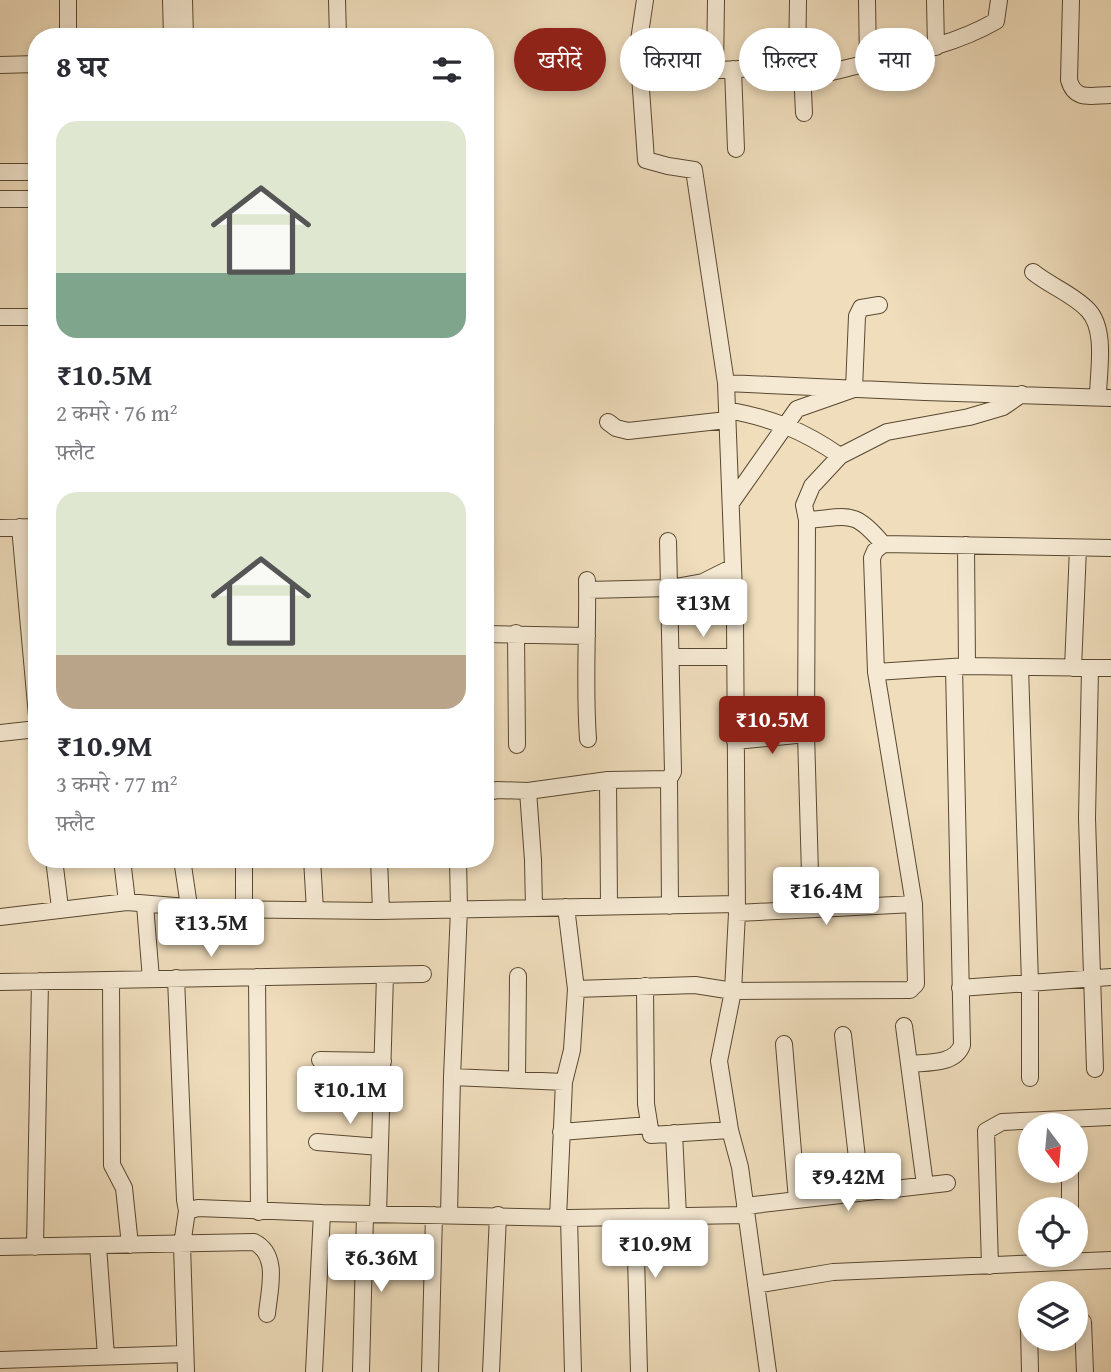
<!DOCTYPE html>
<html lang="hi">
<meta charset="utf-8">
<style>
:root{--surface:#fff;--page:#f7f7f7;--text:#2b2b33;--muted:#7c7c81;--accent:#8f2418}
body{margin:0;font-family:"Gentium Book Plus","Noto Serif Devanagari",serif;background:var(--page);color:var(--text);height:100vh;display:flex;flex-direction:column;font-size:26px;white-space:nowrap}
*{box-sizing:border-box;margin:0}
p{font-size:23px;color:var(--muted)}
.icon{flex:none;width:38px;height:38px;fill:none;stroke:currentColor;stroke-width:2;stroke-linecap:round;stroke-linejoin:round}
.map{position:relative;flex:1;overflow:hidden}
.panel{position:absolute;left:28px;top:28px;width:466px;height:840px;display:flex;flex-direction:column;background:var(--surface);border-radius:28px;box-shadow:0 4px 10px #0003}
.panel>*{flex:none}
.banner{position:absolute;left:514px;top:28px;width:490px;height:63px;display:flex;gap:14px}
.needle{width:46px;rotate:164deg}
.buttons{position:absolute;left:1018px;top:1113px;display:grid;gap:14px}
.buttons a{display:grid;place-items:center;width:70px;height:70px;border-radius:50%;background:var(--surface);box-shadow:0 4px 10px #0003;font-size:35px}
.price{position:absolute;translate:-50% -60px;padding:0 16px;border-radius:7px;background:#fff;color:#222;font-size:23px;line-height:46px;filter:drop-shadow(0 2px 4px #0008)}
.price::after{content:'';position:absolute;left:50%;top:42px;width:21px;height:16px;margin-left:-10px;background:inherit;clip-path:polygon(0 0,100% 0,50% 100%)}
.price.on{background:var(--accent);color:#fff}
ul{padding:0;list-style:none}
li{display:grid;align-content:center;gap:14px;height:371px;padding:0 28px}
li span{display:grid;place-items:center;height:217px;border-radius:21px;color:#555}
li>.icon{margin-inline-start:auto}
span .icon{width:126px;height:126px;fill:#fffc;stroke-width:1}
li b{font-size:30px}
h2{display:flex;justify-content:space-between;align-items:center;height:84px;padding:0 28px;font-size:30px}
.tag{padding:0 24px;border-radius:32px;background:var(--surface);box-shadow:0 4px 10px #0003;font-size:24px;line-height:63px}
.tag.on{background:var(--accent);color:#fff}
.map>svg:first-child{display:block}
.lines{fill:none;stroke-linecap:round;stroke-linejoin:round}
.minor-casing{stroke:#594830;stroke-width:18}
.minor{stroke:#f5e9d3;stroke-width:16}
</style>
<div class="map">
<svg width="1111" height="1372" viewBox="0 0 1111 1372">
<rect width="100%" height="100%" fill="#efddbc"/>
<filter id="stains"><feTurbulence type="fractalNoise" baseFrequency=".00286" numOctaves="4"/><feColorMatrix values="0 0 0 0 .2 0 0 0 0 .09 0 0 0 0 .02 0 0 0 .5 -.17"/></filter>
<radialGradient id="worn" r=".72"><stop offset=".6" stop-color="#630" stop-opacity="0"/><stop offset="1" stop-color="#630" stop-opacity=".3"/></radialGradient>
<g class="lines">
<defs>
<path id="minor" d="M 68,0 L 68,37
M 171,0 L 172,37
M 184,0 L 185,37
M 337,0 L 338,37
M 645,0 L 638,47 L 646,160 L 668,166 L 694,170 L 726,383
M 867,0 L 868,62
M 935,0 L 936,47
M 1071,0 L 1069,80 C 1075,102 1092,95 1111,95
M 0,65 L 37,64
M 797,66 L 798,0
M 733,69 L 736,149
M 715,70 L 716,0
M 802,70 L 804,113
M 640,74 L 797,66 L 810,74 L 824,74 C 881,58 944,51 996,21 L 999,0
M 0,172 L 37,172
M 0,199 L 37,199
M 1033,272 C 1050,286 1073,294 1088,310 C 1107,330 1098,372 1098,397
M 0,317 L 37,317
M 727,410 C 771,418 803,430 840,456
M 608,422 L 616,428 L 628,431 L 727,420
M 731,503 L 797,409 L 854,389 L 857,316 L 861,308 L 879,305
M 807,520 L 804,505 L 812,486 L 840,456 L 887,432 L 969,417 L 1003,407 L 1022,394
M 20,527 L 37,716
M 0,528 L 37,527
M 668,541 L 673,772 L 669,779
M 966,545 L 967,666
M 587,580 C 588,633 584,685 588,739
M 587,590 L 670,588 L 703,582 L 733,567
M 516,633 L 517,745
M 485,634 L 587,636
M 671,657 L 735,657
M 1020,667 L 1030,983 L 1030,1078
M 1073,668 L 1078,548
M 1090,669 L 1087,818 L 1095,1069
M 876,672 L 872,558 L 875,551 L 883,544
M 0,733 L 37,729
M 735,741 L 806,734
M 608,780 L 669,779 L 670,906
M 528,791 L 608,780 L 609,906
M 485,793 L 497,790 L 528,791 L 533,860 L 534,908
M 54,859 L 60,908
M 122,859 L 127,902
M 182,859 L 189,906
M 244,859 L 244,910
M 312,859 L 315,910
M 379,859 L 381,911
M 145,905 L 151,979
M 566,907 L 576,989 L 695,985 L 733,991 L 910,990 L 916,984 L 914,904 L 876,672 L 967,666 L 1111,668
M 811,909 L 806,734 L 807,520 C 849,517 854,509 883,544 L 1111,548
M 737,913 L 914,904
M 0,917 L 127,902 L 211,909 L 378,911 L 737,904
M 257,977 L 259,1212
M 176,978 L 185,1200 L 187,1211
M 111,980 L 112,1165 L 124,1188 L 130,1245
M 0,982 L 423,974
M 645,986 L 646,1104 L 651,1135 L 730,1130
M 960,988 L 1111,977
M 904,1026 L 925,1185
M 843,1035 L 861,1193
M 784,1044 L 797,1200
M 320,1060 L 383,1061
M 909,1064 C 927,1062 955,1065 962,1045 L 954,667
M 452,1077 L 459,909 L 458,859
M 517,1080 L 518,976
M 561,1132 L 649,1125
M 674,1133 L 678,1216
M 317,1142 L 380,1147
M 745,1206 L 947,1183
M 1070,1209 L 1070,1171
M 378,1214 L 385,975
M 449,1215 L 452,1077 L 564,1082
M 635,1217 L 639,1372
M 558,1218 L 564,1082 L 572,1050 L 576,989
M 569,1218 L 573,1372
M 98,1246 L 106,1356
M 0,1247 L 254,1242 C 280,1255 269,1290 267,1314
M 35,1247 L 40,981
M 990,1266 L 986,1131 L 1002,1122 L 1111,1117
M 756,1285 L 833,1272 L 1111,1260
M 1083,1322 L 1085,1372
M 1029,1327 L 1030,1372
M 0,1360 L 185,1354
M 186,1372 L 182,1245 L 187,1211 L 198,1208 L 322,1213 L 569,1218 L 746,1215
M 314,1372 L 322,1213
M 361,1372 L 365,1215
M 430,1372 L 434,1215
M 491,1372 L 498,1215
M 768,1372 L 740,1167 L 730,1130 L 719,1061 L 733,991 L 737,913 L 735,618 L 726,383 L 925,392 L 1111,398"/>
</defs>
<use href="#minor" class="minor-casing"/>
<use href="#minor" class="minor"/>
</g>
<rect width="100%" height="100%" filter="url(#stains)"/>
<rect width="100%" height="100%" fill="url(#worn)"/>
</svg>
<div class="buttons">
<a><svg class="needle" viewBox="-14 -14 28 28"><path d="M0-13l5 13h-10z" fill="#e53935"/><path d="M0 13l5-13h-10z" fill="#7c7c81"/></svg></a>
<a><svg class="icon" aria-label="locate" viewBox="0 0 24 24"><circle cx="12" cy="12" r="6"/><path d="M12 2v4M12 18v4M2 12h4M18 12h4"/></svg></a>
<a><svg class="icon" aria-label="layers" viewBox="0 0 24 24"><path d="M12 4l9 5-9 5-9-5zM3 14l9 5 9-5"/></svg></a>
</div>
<b class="price" style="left:703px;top:639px">₹13M</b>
<b class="price on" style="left:772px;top:756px">₹10.5M</b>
<b class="price" style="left:826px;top:927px">₹16.4M</b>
<b class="price" style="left:211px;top:959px">₹13.5M</b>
<b class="price" style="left:350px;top:1126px">₹10.1M</b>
<b class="price" style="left:848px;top:1213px">₹9.42M</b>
<b class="price" style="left:655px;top:1280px">₹10.9M</b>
<b class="price" style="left:381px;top:1294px">₹6.36M</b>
<div class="banner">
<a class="tag on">खरीदें</a>
<a class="tag">किराया</a>
<a class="tag">फ़िल्टर</a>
<a class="tag">नया</a>
</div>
<section class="panel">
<h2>8 घर<svg class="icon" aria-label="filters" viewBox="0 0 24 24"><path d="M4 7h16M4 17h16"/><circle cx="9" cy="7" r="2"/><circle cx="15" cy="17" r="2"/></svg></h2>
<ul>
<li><span style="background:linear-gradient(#dfe7d0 70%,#7fa58c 0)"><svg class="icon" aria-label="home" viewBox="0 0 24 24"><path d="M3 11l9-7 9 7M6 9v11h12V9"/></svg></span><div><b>₹10.5M</b><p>2 कमरे · 76 m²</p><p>फ़्लैट</p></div></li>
<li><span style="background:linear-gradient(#dfe7d0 75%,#b9a48a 0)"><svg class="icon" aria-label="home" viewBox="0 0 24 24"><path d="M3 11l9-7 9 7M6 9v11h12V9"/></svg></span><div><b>₹10.9M</b><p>3 कमरे · 77 m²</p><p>फ़्लैट</p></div></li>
</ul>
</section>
</div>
